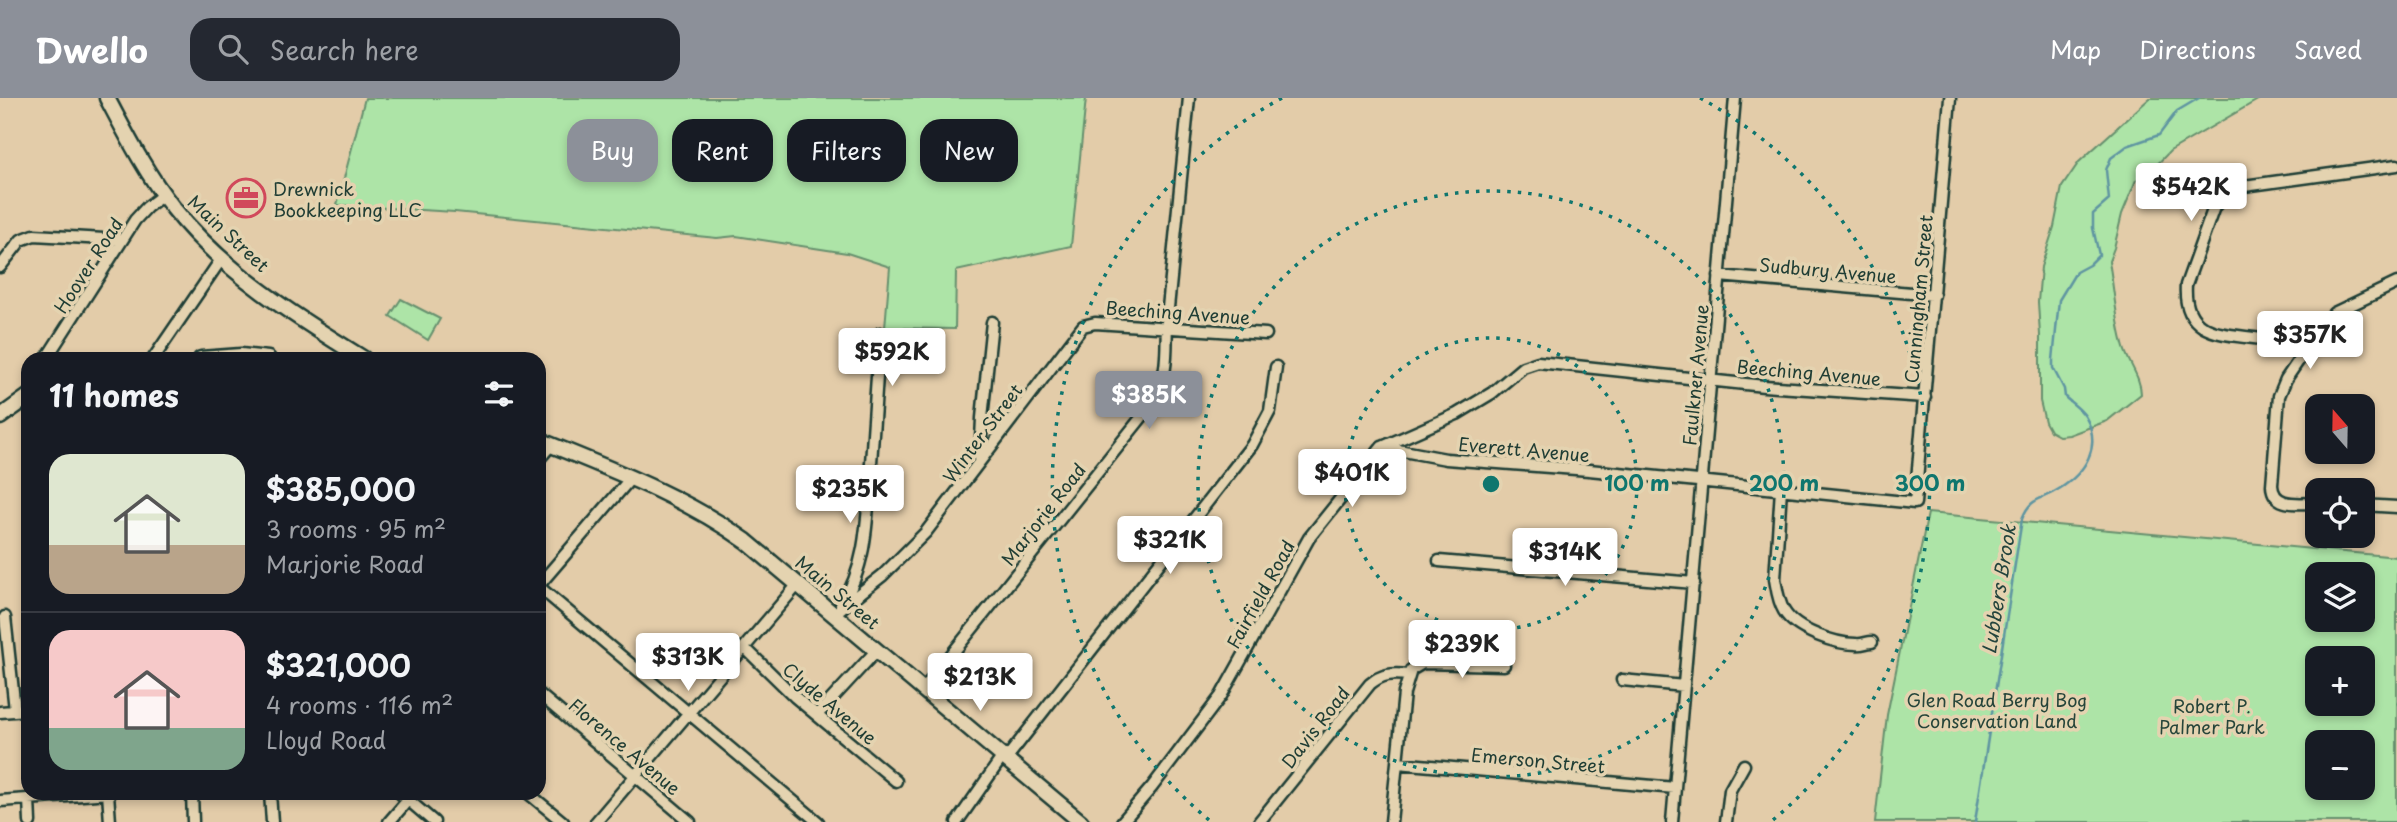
<!DOCTYPE html>
<meta charset="utf-8">
<style>
:root{--surface:#171b24;--page:#242831;--text:#f1f3f6;--muted:#9ea1a6;--line:#363941;--accent:#8c9099}
body{margin:0;font-family:"Playpen Sans",sans-serif;background:var(--page);color:var(--text);height:100vh;display:flex;flex-direction:column;font-size:26px;white-space:nowrap}
*{box-sizing:border-box;margin:0}
p{font-size:23px;color:var(--muted)}
.icon{flex:none;width:38px;height:38px;fill:none;stroke:currentColor;stroke-width:2;stroke-linecap:round;stroke-linejoin:round}
.map{position:relative;flex:1;overflow:hidden}
.side{position:absolute;left:21px;top:254px;width:525px;height:448px;display:flex;flex-direction:column;background:var(--surface);border-radius:21px;box-shadow:0 4px 10px #0003}
.side>*{flex:none}
.hud{position:absolute;left:567px;top:21px;width:665px;height:63px;display:flex;gap:14px}
.needle{width:46px;rotate:340deg}
.controls{position:absolute;left:2305px;top:296px;display:grid;gap:14px}
.controls a{display:grid;place-items:center;width:70px;height:70px;border-radius:14px;background:var(--surface);box-shadow:0 4px 10px #0003;font-size:35px}
.price{position:absolute;translate:-50% -60px;padding:0 16px;border-radius:7px;background:#fff;color:#222;font-size:23px;line-height:46px;filter:drop-shadow(0 2px 4px #0008)}
.price::after{content:'';position:absolute;left:50%;top:42px;width:21px;height:16px;margin-left:-10px;background:inherit;clip-path:polygon(0 0,100% 0,50% 100%)}
.price.on{background:var(--accent);color:#fff}
ul{padding:0;list-style:none}
li{display:flex;align-items:center;gap:21px;height:175px;padding:0 28px}
li+li{border-top:2px solid var(--line)}
li span{display:grid;place-items:center;flex:none;width:196px;height:140px;border-radius:21px;color:#555}
li>.icon{margin-inline-start:auto}
span .icon{width:84px;height:84px;fill:#fffc;stroke-width:1}
li b{font-size:30px}
h2{display:flex;justify-content:space-between;align-items:center;height:84px;padding:0 28px;font-size:30px}
.tag{padding:0 24px;border-radius:21px;background:var(--surface);box-shadow:0 4px 10px #0003;font-size:24px;line-height:63px}
.tag.on{background:var(--accent);color:#fff}
header{display:flex;align-items:center;gap:42px;box-sizing:border-box;height:98px;padding:0 35px;background:var(--accent);color:#fff}
header strong{font-size:33px}
nav{display:flex;gap:38px;margin-inline-start:auto;font-size:24px}
.search{width:490px;height:63px;background:var(--page);display:flex;align-items:center;gap:18px;box-sizing:border-box;padding:0 24px;border-radius:21px;color:var(--muted);font-size:26px}
.map>svg:first-child{display:block}
.green{fill:#ade4a7;stroke:#66906e;stroke-width:2;fill-rule:evenodd}
.lines{fill:none;stroke-linecap:round;stroke-linejoin:round}
.stream{stroke:#5f95a1;stroke-width:2.5}
.street-casing{stroke:#1f3d34;stroke-width:15}
.secondary-casing{stroke:#1f3d34;stroke-width:19}
.street{stroke:#e4d3b0;stroke-width:10}
.secondary{stroke:#e4d3b0;stroke-width:14}
.ring{fill:none;stroke:#0f766e;stroke-width:3.5;stroke-dasharray:3.5 7}
.labels{text-anchor:middle;dominant-baseline:central;stroke-width:7;stroke-linejoin:round;paint-order:stroke}
.poi-label{font-size:18px;fill:#1f3d34;stroke:#e4d3b0;text-anchor:start}
.street-label{font-size:18px;fill:#1f3d34;stroke:#e4d3b0}
.park-label{font-size:18px;fill:#26453a;stroke:#e4d3b0}
.water-label{font-size:19px;font-style:italic;fill:#24443d;stroke:#e4d3b0}
.centre{fill:#0f766e;stroke:#e4d3b0;stroke-width:3.5}
.ring-label{font-size:21px;text-anchor:middle;font-weight:bold;fill:#0f766e;stroke:#e4d3b0;stroke-width:7;stroke-linejoin:round;paint-order:stroke}
</style>
<header>
<strong>Dwello</strong>
<div class="search"><svg class="icon" aria-label="search" viewBox="0 0 24 24"><circle cx="10" cy="10" r="6"/><path d="M15 15l6 6"/></svg>Search here</div>
<nav><a>Map</a><a>Directions</a><a>Saved</a></nav>
</header>
<div class="map">
<svg width="2397" height="724" viewBox="0 0 2397 724">
<rect width="100%" height="100%" fill="#e3cca9"/>
<filter id="ink" filterUnits="userSpaceOnUse"><feTurbulence type="fractalNoise" baseFrequency=".0143" numOctaves="2"/><feDisplacementMap in="SourceGraphic" scale="14" xChannelSelector="R" yChannelSelector="G"/><feConvolveMatrix kernelMatrix="1 2 1 2 8 2 1 2 1" color-interpolation-filters="sRGB"/></filter>
<g filter="url(#ink)">
<path class="green" d="M 365,0 L 1086,0 L 1071,148 L 956,173 L 955,231 L 885,230 L 890,169 L 847,155 L 736,138 L 717,140 L 455,114 L 337,107 Z
M 2150,0 L 2261,0 L 2170,53 L 2149,75 L 2136,82 L 2122,116 L 2114,150 L 2109,163 C 2114,192 2116,223 2124,250 C 2129,266 2141,280 2141,296 L 2107,323 L 2069,337 L 2059,338 L 2050,333 L 2045,324 L 2040,303 L 2040,237 L 2038,204 L 2041,169 L 2054,129 L 2062,89 L 2079,64 Z
M 401,201 L 440,221 L 428,242 L 390,218 Z
M 1928,415 L 2397,459 L 2397,724 L 1875,724 L 1887,617 ZM 2362,476 L 2362,522 L 2317,522 L 2317,476 ZM 2362,560 L 2362,606 L 2317,606 L 2317,560 ZM 2362,644 L 2362,690 L 2317,690 L 2317,644 Z"/>
<g class="lines">
<path class="stream" d="M 1975,724 L 2022,421 C 2031,398 2041,403 2059,391 C 2085,375 2103,348 2085,318 C 2080,310 2071,305 2065,299 L 2064,291 L 2053,270 L 2053,262 L 2059,202 L 2076,174 L 2089,167 L 2099,157 L 2093,130 L 2093,116 L 2109,102 L 2106,72 L 2111,60 L 2127,48 L 2159,37 L 2177,13 L 2199,0"/>
<defs>
<path id="street" d="M 0,169 L 21,142 L 34,137 L 122,142
M 1719,178 L 1934,197
M 2301,258 C 2291,252 2283,246 2272,243 C 2235,234 2182,245 2186,187 L 2214,109 L 2225,97 L 2244,88 L 2397,67
M 46,261 L 135,122 L 147,109 L 163,97
M 153,261 L 222,160
M 1382,349 L 1446,361 L 1589,372 L 1915,405 L 1950,0
M 539,361 L 551,347
M 980,362 L 982,320 L 992,224
M 1781,391 L 1775,481 C 1777,492 1778,503 1784,513 C 1795,532 1835,546 1856,546 C 1861,547 1867,544 1872,544
M 2317,405 C 2299,405 2273,410 2272,387 L 2279,298 L 2286,281 L 2322,228 L 2334,215 L 2397,185
M 2362,407 L 2397,409
M 1439,463 L 1694,485
M 539,487 L 631,380
M 539,489 L 818,724
M 841,507 C 869,466 867,412 871,365 C 874,321 877,278 880,235
M 835,515 L 883,477 L 926,434 L 1083,228 L 1095,225 L 1266,236
M 5,519 L 15,612
M 745,550 L 795,599 L 896,683
M 1622,582 L 1684,588
M 924,591 L 1153,305 C 1172,269 1164,248 1168,210 C 1175,140 1182,70 1189,0
M 539,596 L 690,724
M 0,614 L 28,612
M 817,617 L 877,552
M 1006,661 L 1252,347 L 1270,313 L 1276,269
M 1398,665 L 1675,690
M 108,695 L 110,724
M 192,695 L 193,724
M 270,695 L 272,724
M 400,695 L 434,724
M 528,695 L 563,724
M 29,701 L 30,724
M 0,703 L 110,695
M 389,724 L 408,702
M 596,724 L 799,485
M 957,724 L 1003,658
M 1122,724 L 1152,689 L 1221,598 L 1309,440 L 1382,349 L 1457,316 L 1492,295 L 1523,269 L 1538,264 L 1764,288 L 1925,299
M 1259,724 L 1370,586 C 1382,576 1392,575 1408,577
M 1391,724 L 1404,595 L 1411,572 L 1423,565 L 1504,567
M 1672,724 L 1735,0
M 1726,724 L 1730,692 L 1744,667"/>
<path id="secondary" d="M 107,0 C 127,38 147,77 174,111 C 224,174 296,219 364,261
M 201,261 L 241,258 L 268,261
M 0,319 L 28,299
M 539,342 C 610,371 683,398 746,443 L 1081,724"/>
</defs>
<use href="#street" class="street-casing"/>
<use href="#secondary" class="secondary-casing"/>
<use href="#street" class="street"/>
<use href="#secondary" class="secondary"/>
</g>
</g>
<g class="ring">
<circle cx="1491" cy="386" r="146"/>
<circle cx="1491" cy="386" r="293"/>
<path d="M1209 722A439 439 0 0 1 1282 0M1700 0A439 439 0 0 1 1773 722"/>
</g>
<defs>
<symbol id="office-ring" viewBox="-11 -11 22 22"><circle r="9.5" fill="#e4d3b0" stroke="#d1495b" stroke-width="1.5"/><path d="M-6-3h4V-5.5h4V-3h4V5H-6ZM-1-4.5V-3h2v-1.5ZM-6 0V1H6V0Z" fill="#d1495b"/></symbol>
</defs>
<g fill-rule="evenodd">
<use href="#office-ring" x="224" y="78" width="44" height="44"/>
</g>
<g class="labels">
<g class="poi-label">
<text x="273" y="90">Drewnick<tspan x="273" dy="21">Bookkeeping LLC</tspan></text>
</g>
<g class="street-label">
<text transform="translate(229 135) rotate(43)">Main Street</text>
<text transform="translate(88 167) rotate(-57)">Hoover Road</text>
<text transform="translate(1828 172) rotate(5)">Sudbury Avenue</text>
<text transform="translate(1918 201) rotate(-85)">Cunningham Street</text>
<text transform="translate(1178 214) rotate(4)">Beeching Avenue</text>
<text transform="translate(1809 274) rotate(5)">Beeching Avenue</text>
<text transform="translate(1695 277) rotate(-85)">Faulkner Avenue</text>
<text transform="translate(982 335) rotate(-53)">Winter Street</text>
<text transform="translate(1524 351) rotate(5)">Everett Avenue</text>
<text transform="translate(1043 416) rotate(-52)">Marjorie Road</text>
<text transform="translate(838 494) rotate(40)">Main Street</text>
<text transform="translate(1260 496) rotate(-61)">Fairfield Road</text>
<text transform="translate(830 605) rotate(40)">Clyde Avenue</text>
<text transform="translate(1315 629) rotate(-52)">Davis Road</text>
<text transform="translate(625 648) rotate(40)">Florence Avenue</text>
<text transform="translate(1538 662) rotate(5)">Emerson Street</text>
</g>
<g class="park-label">
<text x="1997" y="601">Glen Road Berry Bog<tspan x="1997" dy="21">Conservation Land</tspan></text>
<text x="2212" y="607">Robert P.<tspan x="2212" dy="21">Palmer Park</tspan></text>
</g>
<g class="water-label">
<text transform="translate(1998 491) rotate(-81)">Lubbers Brook</text>
</g>
</g>
<circle cx="1491" cy="386" r="10" class="centre"/>
<g class="ring-label">
<text x="1637" y="393">100 m</text>
<text x="1784" y="393">200 m</text>
<text x="1930" y="393">300 m</text>
</g>
</svg>
<div class="controls">
<a><svg class="needle" viewBox="-14 -14 28 28"><path d="M0-13l5 13h-10z" fill="#e53935"/><path d="M0 13l5-13h-10z" fill="#9ea1a6"/></svg></a>
<a><svg class="icon" aria-label="locate" viewBox="0 0 24 24"><circle cx="12" cy="12" r="6"/><path d="M12 2v4M12 18v4M2 12h4M18 12h4"/></svg></a>
<a><svg class="icon" aria-label="layers" viewBox="0 0 24 24"><path d="M12 4l9 5-9 5-9-5zM3 14l9 5 9-5"/></svg></a>
<a>+</a>
<a>−</a>
</div>
<b class="price" style="left:2191px;top:125px">$542K</b>
<b class="price" style="left:2310px;top:273px">$357K</b>
<b class="price" style="left:892px;top:290px">$592K</b>
<b class="price on" style="left:1149px;top:333px">$385K</b>
<b class="price" style="left:1352px;top:411px">$401K</b>
<b class="price" style="left:850px;top:427px">$235K</b>
<b class="price" style="left:1170px;top:478px">$321K</b>
<b class="price" style="left:1565px;top:490px">$314K</b>
<b class="price" style="left:1462px;top:582px">$239K</b>
<b class="price" style="left:688px;top:595px">$313K</b>
<b class="price" style="left:980px;top:615px">$213K</b>
<div class="hud">
<a class="tag on">Buy</a>
<a class="tag">Rent</a>
<a class="tag">Filters</a>
<a class="tag">New</a>
</div>
<section class="side">
<h2>11 homes<svg class="icon" aria-label="filters" viewBox="0 0 24 24"><path d="M4 7h16M4 17h16"/><circle cx="9" cy="7" r="2"/><circle cx="15" cy="17" r="2"/></svg></h2>
<ul>
<li><span style="background:linear-gradient(#dfe7d0 65%,#b9a48a 0)"><svg class="icon" aria-label="home" viewBox="0 0 24 24"><path d="M3 11l9-7 9 7M6 9v11h12V9"/></svg></span><div><b>$385,000</b><p>3 rooms · 95 m²</p><p>Marjorie Road</p></div></li>
<li><span style="background:linear-gradient(#f6c9c9 70%,#7fa58c 0)"><svg class="icon" aria-label="home" viewBox="0 0 24 24"><path d="M3 11l9-7 9 7M6 9v11h12V9"/></svg></span><div><b>$321,000</b><p>4 rooms · 116 m²</p><p>Lloyd Road</p></div></li>
</ul>
</section>
</div>
